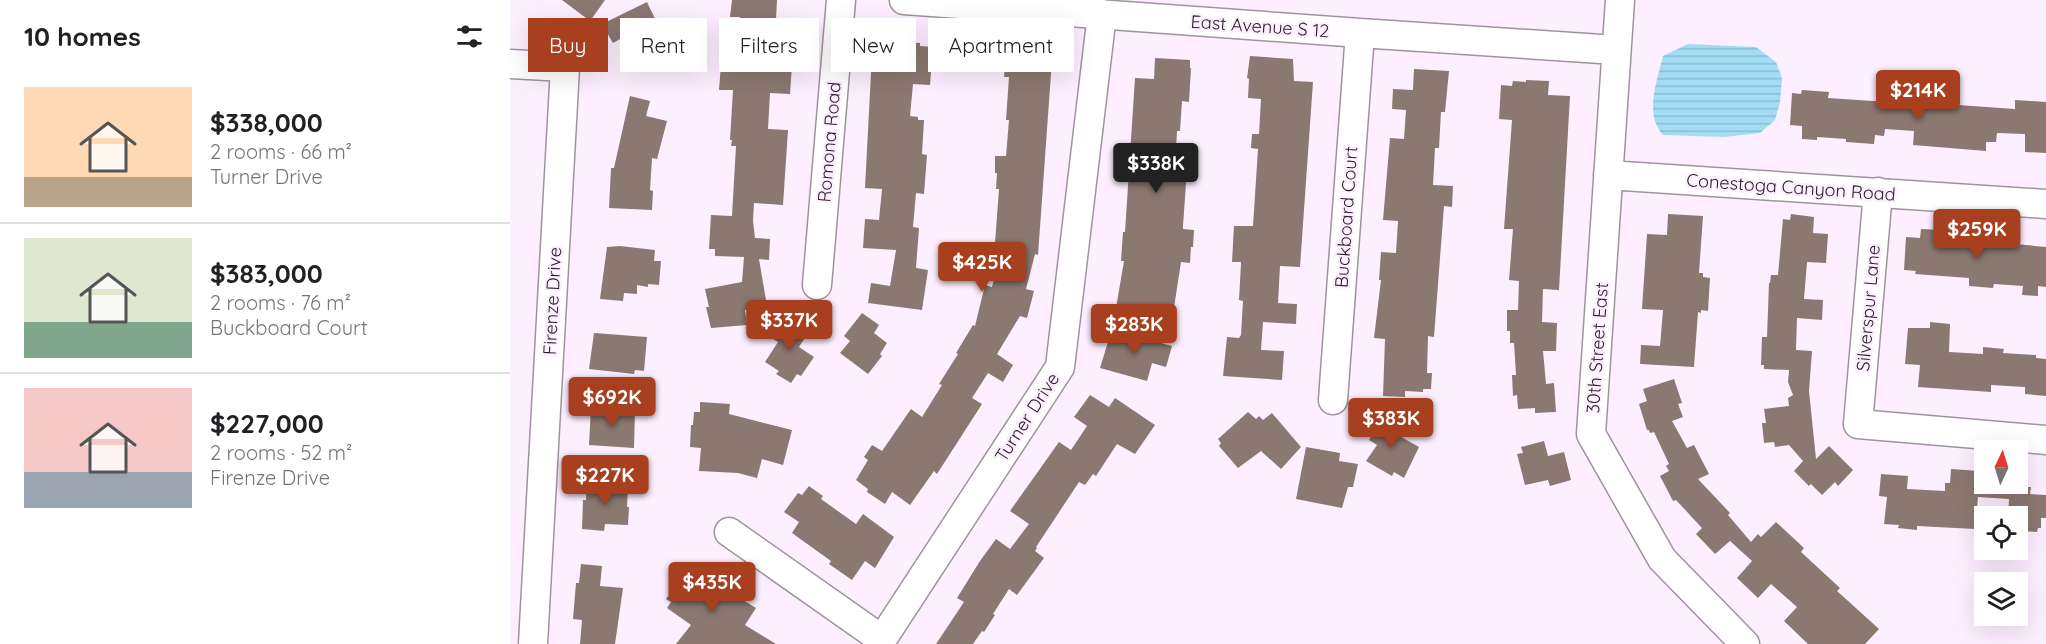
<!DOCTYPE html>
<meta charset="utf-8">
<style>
:root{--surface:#fff;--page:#f2f2f2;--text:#202124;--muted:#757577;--line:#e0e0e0;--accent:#a8401f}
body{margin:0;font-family:Quicksand,sans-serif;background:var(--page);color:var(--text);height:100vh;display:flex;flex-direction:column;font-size:22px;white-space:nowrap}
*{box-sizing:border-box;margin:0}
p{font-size:20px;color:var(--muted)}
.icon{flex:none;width:33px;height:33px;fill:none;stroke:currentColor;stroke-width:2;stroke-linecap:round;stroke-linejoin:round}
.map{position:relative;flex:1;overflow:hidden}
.panel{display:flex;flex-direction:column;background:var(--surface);width:510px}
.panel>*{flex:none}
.guide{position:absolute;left:18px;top:18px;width:570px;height:54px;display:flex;gap:12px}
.needle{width:39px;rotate:4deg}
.fabs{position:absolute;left:1464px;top:440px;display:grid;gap:12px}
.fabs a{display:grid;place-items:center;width:54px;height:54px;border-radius:0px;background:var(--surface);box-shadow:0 6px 24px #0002;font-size:30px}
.price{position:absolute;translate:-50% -51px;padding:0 14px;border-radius:6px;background:var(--accent);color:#fff;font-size:20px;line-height:39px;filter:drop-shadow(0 2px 3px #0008)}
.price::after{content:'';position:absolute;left:50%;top:36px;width:18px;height:14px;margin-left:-9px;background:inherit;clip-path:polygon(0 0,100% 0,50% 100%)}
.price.active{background:#222;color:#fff}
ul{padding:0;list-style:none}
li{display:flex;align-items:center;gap:18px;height:150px;padding:0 24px}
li+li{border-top:2px solid var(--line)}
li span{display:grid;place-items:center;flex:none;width:168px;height:120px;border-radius:0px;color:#555}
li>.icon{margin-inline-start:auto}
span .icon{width:72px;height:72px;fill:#fffc;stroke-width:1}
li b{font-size:26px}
h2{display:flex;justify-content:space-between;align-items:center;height:72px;padding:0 24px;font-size:26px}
.chip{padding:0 21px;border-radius:0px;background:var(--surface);box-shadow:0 6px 24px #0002;font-size:21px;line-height:54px}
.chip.active{background:var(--accent);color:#fff}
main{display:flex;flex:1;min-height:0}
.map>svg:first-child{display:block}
.water{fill:url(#water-rules)}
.building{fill:#8b7871}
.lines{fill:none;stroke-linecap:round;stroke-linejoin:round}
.minor-casing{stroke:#a093a1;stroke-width:31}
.minor{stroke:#fff;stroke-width:28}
.labels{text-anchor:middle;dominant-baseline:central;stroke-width:5;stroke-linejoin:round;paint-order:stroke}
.street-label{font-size:18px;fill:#231e23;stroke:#fdefff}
</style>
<main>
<section class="panel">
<h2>10 homes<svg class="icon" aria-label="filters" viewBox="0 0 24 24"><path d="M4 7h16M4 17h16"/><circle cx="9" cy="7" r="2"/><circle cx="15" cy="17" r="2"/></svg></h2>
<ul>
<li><span style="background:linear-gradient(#ffd9b3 75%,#b9a48a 0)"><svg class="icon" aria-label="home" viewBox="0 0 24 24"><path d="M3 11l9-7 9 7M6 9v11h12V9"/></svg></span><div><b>$338,000</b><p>2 rooms · 66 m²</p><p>Turner Drive</p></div></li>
<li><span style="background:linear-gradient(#dfe7d0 70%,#7fa58c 0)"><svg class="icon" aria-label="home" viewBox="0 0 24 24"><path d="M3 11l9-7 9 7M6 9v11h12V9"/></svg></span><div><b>$383,000</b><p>2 rooms · 76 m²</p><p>Buckboard Court</p></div></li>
<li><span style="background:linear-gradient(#f6c9c9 70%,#9aa5b1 0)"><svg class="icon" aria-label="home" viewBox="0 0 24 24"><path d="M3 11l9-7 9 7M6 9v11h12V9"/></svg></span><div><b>$227,000</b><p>2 rooms · 52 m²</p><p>Firenze Drive</p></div></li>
</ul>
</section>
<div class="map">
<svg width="1536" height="644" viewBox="0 0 1536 644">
<defs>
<pattern id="water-rules" width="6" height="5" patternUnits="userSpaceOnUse" patternTransform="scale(1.5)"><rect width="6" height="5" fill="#a2ddf5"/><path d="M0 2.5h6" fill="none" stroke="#8bbdd2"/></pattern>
</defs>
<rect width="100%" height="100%" fill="#fdefff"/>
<path class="water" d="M 1178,44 L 1246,47 L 1266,62 L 1272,78 L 1270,102 L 1265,120 L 1250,133 L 1214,137 L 1153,135 C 1134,114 1147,81 1153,56 Z"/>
<path class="building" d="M 52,0 L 95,0 L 80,21 Z
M 222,0 L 267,0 L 266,20 L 285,21 L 280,94 L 260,93 L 258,129 L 278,130 L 273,205 L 244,203 L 243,221 L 245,238 L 260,239 L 259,260 L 249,259 L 257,306 L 235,310 L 237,325 L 201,328 L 196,307 L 199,307 L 195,289 L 232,282 L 234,257 L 205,256 L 205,249 L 199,249 L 201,215 L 222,216 L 226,146 L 221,146 L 222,140 L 220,140 L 223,90 L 209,90 L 212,51 L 228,52 L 230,17 L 220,17 Z
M 137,2 L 150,29 L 142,33 L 144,39 L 116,52 L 110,39 L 103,43 L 92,24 Z
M 511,41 L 534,42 L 533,59 L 542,60 L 528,255 L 525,254 L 516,289 L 524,291 L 517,318 L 510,316 L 487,354 L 503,365 L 493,382 L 478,373 L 462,398 L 472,404 L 427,474 L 424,471 L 400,505 L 382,492 L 375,504 L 357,492 L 358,489 L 346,480 L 358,460 L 354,457 L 362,445 L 372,451 L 401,409 L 412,417 L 432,385 L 429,384 L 448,354 L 446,353 L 463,325 L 465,326 L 475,285 L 482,287 L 489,260 L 490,244 L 485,243 L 489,189 L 486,189 L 487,173 L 485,173 L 485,156 L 496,156 L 499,120 L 496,120 L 499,77 L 494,77 L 495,63 L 500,63 L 501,44 L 511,44 Z
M 387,42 L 410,43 L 410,46 L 423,47 L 420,85 L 403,84 L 400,116 L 408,117 L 408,120 L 414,120 L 412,154 L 417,155 L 414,194 L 406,193 L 403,227 L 409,228 L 406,268 L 418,270 L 412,310 L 358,303 L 361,283 L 380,286 L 386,250 L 353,248 L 355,219 L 369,220 L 372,189 L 355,188 L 362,54 L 386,55 Z
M 740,56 L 783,59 L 784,81 L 803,82 L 790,267 L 770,266 L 768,303 L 787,304 L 786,324 L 753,322 L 751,350 L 774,351 L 772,380 L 713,376 L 717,337 L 729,338 L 731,335 L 733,301 L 729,300 L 731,264 L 731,262 L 722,262 L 724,226 L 743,226 L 748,149 L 741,148 L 742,134 L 749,134 L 751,99 L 738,98 L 739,79 L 737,78 Z
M 645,58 L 680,60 L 680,68 L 681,68 L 679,102 L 672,101 L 670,131 L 667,131 L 665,168 L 677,169 L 673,226 L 673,229 L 684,230 L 683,247 L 681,247 L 680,263 L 671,262 L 663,314 L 651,313 L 651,315 L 606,308 L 614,261 L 611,261 L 613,232 L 615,232 L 625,78 L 644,79 Z
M 904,69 L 939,71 L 935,112 L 931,112 L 929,148 L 925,148 L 923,185 L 943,186 L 942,207 L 934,206 L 924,337 L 918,336 L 917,373 L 922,373 L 921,389 L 913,389 L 913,392 L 895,391 L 895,397 L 873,396 L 875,339 L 864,338 L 871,280 L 869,280 L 871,252 L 886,253 L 888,221 L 873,220 L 880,138 L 894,139 L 896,110 L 882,109 L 883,89 L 903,90 Z
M 1016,80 L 1039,81 L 1038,95 L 1060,96 L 1049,290 L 1033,289 L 1032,322 L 1047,323 L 1046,351 L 1033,351 L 1036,384 L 1044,383 L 1046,412 L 1025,413 L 1025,408 L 1008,409 L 1007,395 L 1003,396 L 1002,375 L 1006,375 L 1004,343 L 1000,343 L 1000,331 L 997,331 L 997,310 L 1008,310 L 1009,281 L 999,280 L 1003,229 L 994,229 L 1002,120 L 989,119 L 991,85 L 1002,86 L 1003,81 L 1016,82 Z
M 1292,90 L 1319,92 L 1318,98 L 1393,103 L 1394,93 L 1435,96 L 1434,104 L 1505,109 L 1505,100 L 1536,102 L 1536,153 L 1515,152 L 1515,134 L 1487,133 L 1486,142 L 1476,142 L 1476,151 L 1403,145 L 1404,131 L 1375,129 L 1374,136 L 1365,135 L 1364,144 L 1336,142 L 1336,139 L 1307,137 L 1307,140 L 1292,139 L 1292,126 L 1280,125 L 1282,93 L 1291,94 Z
M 120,96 L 140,101 L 136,116 L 157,121 L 147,159 L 142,158 L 140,190 L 143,191 L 142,210 L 99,208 L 101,168 L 104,168 Z
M 1158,214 L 1193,216 L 1189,273 L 1193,273 L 1193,277 L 1200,278 L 1198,311 L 1191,310 L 1191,313 L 1188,312 L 1184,367 L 1130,364 L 1131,345 L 1150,346 L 1153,310 L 1132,309 L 1137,234 L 1157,235 Z
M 1281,214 L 1304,217 L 1303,233 L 1318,234 L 1316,263 L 1297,262 L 1294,299 L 1313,300 L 1312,320 L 1287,318 L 1286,350 L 1302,351 L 1299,391 L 1306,459 L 1319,446 L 1343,470 L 1328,486 L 1325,482 L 1312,495 L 1301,484 L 1299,486 L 1284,471 L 1293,461 L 1279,445 L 1265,447 L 1264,442 L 1254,443 L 1252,423 L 1256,423 L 1254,409 L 1279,406 L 1278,398 L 1283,395 L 1278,382 L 1279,370 L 1254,369 L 1254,365 L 1251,365 L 1252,337 L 1257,337 L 1259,283 L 1260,283 L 1261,275 L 1268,275 L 1273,219 L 1280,220 Z
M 1411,229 L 1473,232 L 1472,238 L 1485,239 L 1485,242 L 1536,247 L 1536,287 L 1528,286 L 1528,296 L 1512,295 L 1513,286 L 1484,284 L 1483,288 L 1459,286 L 1459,278 L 1405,274 L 1406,271 L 1394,270 L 1396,237 L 1410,238 Z
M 110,246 L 145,250 L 144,261 L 151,261 L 149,285 L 138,284 L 138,287 L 127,285 L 127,294 L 114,293 L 113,301 L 90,299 L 97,247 Z
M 352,313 L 369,325 L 364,333 L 377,343 L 370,354 L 372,356 L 358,374 L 330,353 L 340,341 L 334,336 Z
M 273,317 L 298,333 L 289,347 L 304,357 L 291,376 L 287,374 L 281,383 L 266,374 L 269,371 L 255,362 L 268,342 L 260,337 Z
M 1420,322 L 1440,324 L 1439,352 L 1473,354 L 1473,347 L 1494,349 L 1493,353 L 1526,355 L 1526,358 L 1536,359 L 1536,396 L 1515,394 L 1515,387 L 1481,385 L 1481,392 L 1408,387 L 1410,365 L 1395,364 L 1398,328 L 1420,328 Z
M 603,330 L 662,346 L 656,367 L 642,363 L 637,381 L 590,368 L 598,342 L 601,343 Z
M 84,333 L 137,337 L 134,371 L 125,370 L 124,374 L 79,369 Z
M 1164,379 L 1172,403 L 1168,404 L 1173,417 L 1162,421 L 1177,448 L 1184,445 L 1199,474 L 1188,479 L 1220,513 L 1218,515 L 1241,542 L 1248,534 L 1251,537 L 1266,522 L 1294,548 L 1291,552 L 1330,588 L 1327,591 L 1369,629 L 1355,644 L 1298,644 L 1274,621 L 1287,607 L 1261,584 L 1248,598 L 1227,578 L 1242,561 L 1220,541 L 1205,554 L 1186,534 L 1192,528 L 1166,500 L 1163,501 L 1150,476 L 1159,471 L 1156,466 L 1159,464 L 1144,432 L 1140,433 L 1139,430 L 1137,430 L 1129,404 L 1137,401 L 1133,389 Z
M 580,395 L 599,407 L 605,398 L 645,425 L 625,454 L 607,444 L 586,476 L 583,474 L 575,485 L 569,482 L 526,547 L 527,548 L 525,551 L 534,558 L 507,595 L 499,589 L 483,614 L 485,615 L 474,632 L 472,631 L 463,644 L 426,644 L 454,602 L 447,598 L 470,561 L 486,539 L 500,549 L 519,524 L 500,511 L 549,442 L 561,450 L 577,426 L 564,417 Z
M 190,402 L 220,404 L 219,414 L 282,430 L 273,465 L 252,459 L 247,478 L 228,473 L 189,471 L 191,448 L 180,447 L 181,425 L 183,425 L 184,412 L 190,412 Z
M 81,407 L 125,410 L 124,448 L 79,445 Z
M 738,412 L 746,419 L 749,416 L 753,420 L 762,413 L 791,447 L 771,469 L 751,451 L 728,468 L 709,446 L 711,443 L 708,439 Z
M 874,415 L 892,426 L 886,434 L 909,447 L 894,478 L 884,472 L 882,476 L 856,461 L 867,445 L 859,440 Z
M 1034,441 L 1038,456 L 1054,452 L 1061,480 L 1040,486 L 1038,480 L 1015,485 L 1007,454 L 1013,453 L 1011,447 Z
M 796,447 L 830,453 L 829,461 L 848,464 L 843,487 L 838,487 L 832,508 L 786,499 Z
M 1441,469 L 1469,471 L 1469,483 L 1516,485 L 1516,487 L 1521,487 L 1520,494 L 1536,495 L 1536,518 L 1531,518 L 1531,528 L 1528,528 L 1527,532 L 1508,531 L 1508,516 L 1498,516 L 1499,499 L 1468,497 L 1465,529 L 1407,526 L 1407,530 L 1388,528 L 1389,525 L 1374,524 L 1377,497 L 1369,496 L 1371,474 L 1398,476 L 1397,489 L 1435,491 L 1435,483 L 1440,483 Z
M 77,483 L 118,486 L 117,507 L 119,507 L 118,525 L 95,524 L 94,531 L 72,529 L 73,500 L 76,500 Z
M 299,486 L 313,496 L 311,499 L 346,524 L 353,514 L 384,537 L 365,568 L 355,561 L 342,580 L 319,564 L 321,561 L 282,533 L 289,522 L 274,512 L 288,493 L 292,495 Z
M 71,564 L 92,566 L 90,586 L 113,588 L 105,644 L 70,644 L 72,620 L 63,619 L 66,583 L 69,583 Z
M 173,568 L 201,586 L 204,582 L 246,608 L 235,625 L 266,644 L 166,644 L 181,625 L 157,608 L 161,602 L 156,599 L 163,590 L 159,587 Z"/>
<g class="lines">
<defs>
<path id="minor" d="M 394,0 L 850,33 L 1106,50
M 1110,0 L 1081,434 L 1152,559 L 1235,644
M 0,64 L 55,67 L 23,644
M 1098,175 L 1536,204
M 1368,192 L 1348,424 L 1536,440
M 307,285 L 331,0
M 823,400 L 850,33
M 219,532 L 371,639
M 369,644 L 550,367 L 592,14"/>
</defs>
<use href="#minor" class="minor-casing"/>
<use href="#minor" class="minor"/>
</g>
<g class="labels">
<g class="street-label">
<text transform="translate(750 26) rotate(4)">East Avenue S 12</text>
<text transform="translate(319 142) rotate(-85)">Romona Road</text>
<text transform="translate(1281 187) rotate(4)">Conestoga Canyon Road</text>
<text transform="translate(836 217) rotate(-86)">Buckboard Court</text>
<text transform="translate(42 301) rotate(-87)">Firenze Drive</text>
<text transform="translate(1358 308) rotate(-85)">Silverspur Lane</text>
<text transform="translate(1087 348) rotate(-86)">30th Street East</text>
<text transform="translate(517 417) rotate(-57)">Turner Drive</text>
</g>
</g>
</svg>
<div class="fabs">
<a><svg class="needle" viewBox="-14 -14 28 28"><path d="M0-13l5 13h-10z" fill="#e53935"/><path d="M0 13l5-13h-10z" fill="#757577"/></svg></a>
<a><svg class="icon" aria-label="locate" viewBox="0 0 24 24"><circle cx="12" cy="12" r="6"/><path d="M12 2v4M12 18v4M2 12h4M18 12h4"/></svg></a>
<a><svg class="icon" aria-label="layers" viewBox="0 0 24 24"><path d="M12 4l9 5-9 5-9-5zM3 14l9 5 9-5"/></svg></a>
</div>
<b class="price" style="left:1408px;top:121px">$214K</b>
<b class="price active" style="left:646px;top:194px">$338K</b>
<b class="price" style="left:1467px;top:260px">$259K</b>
<b class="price" style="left:472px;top:293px">$425K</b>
<b class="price" style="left:279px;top:351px">$337K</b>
<b class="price" style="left:624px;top:355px">$283K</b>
<b class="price" style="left:102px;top:428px">$692K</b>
<b class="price" style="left:881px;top:449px">$383K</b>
<b class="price" style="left:95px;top:506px">$227K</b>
<b class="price" style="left:202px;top:613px">$435K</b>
<div class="guide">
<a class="chip active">Buy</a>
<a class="chip">Rent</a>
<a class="chip">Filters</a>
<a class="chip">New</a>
<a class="chip">Apartment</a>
</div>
</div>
</main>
